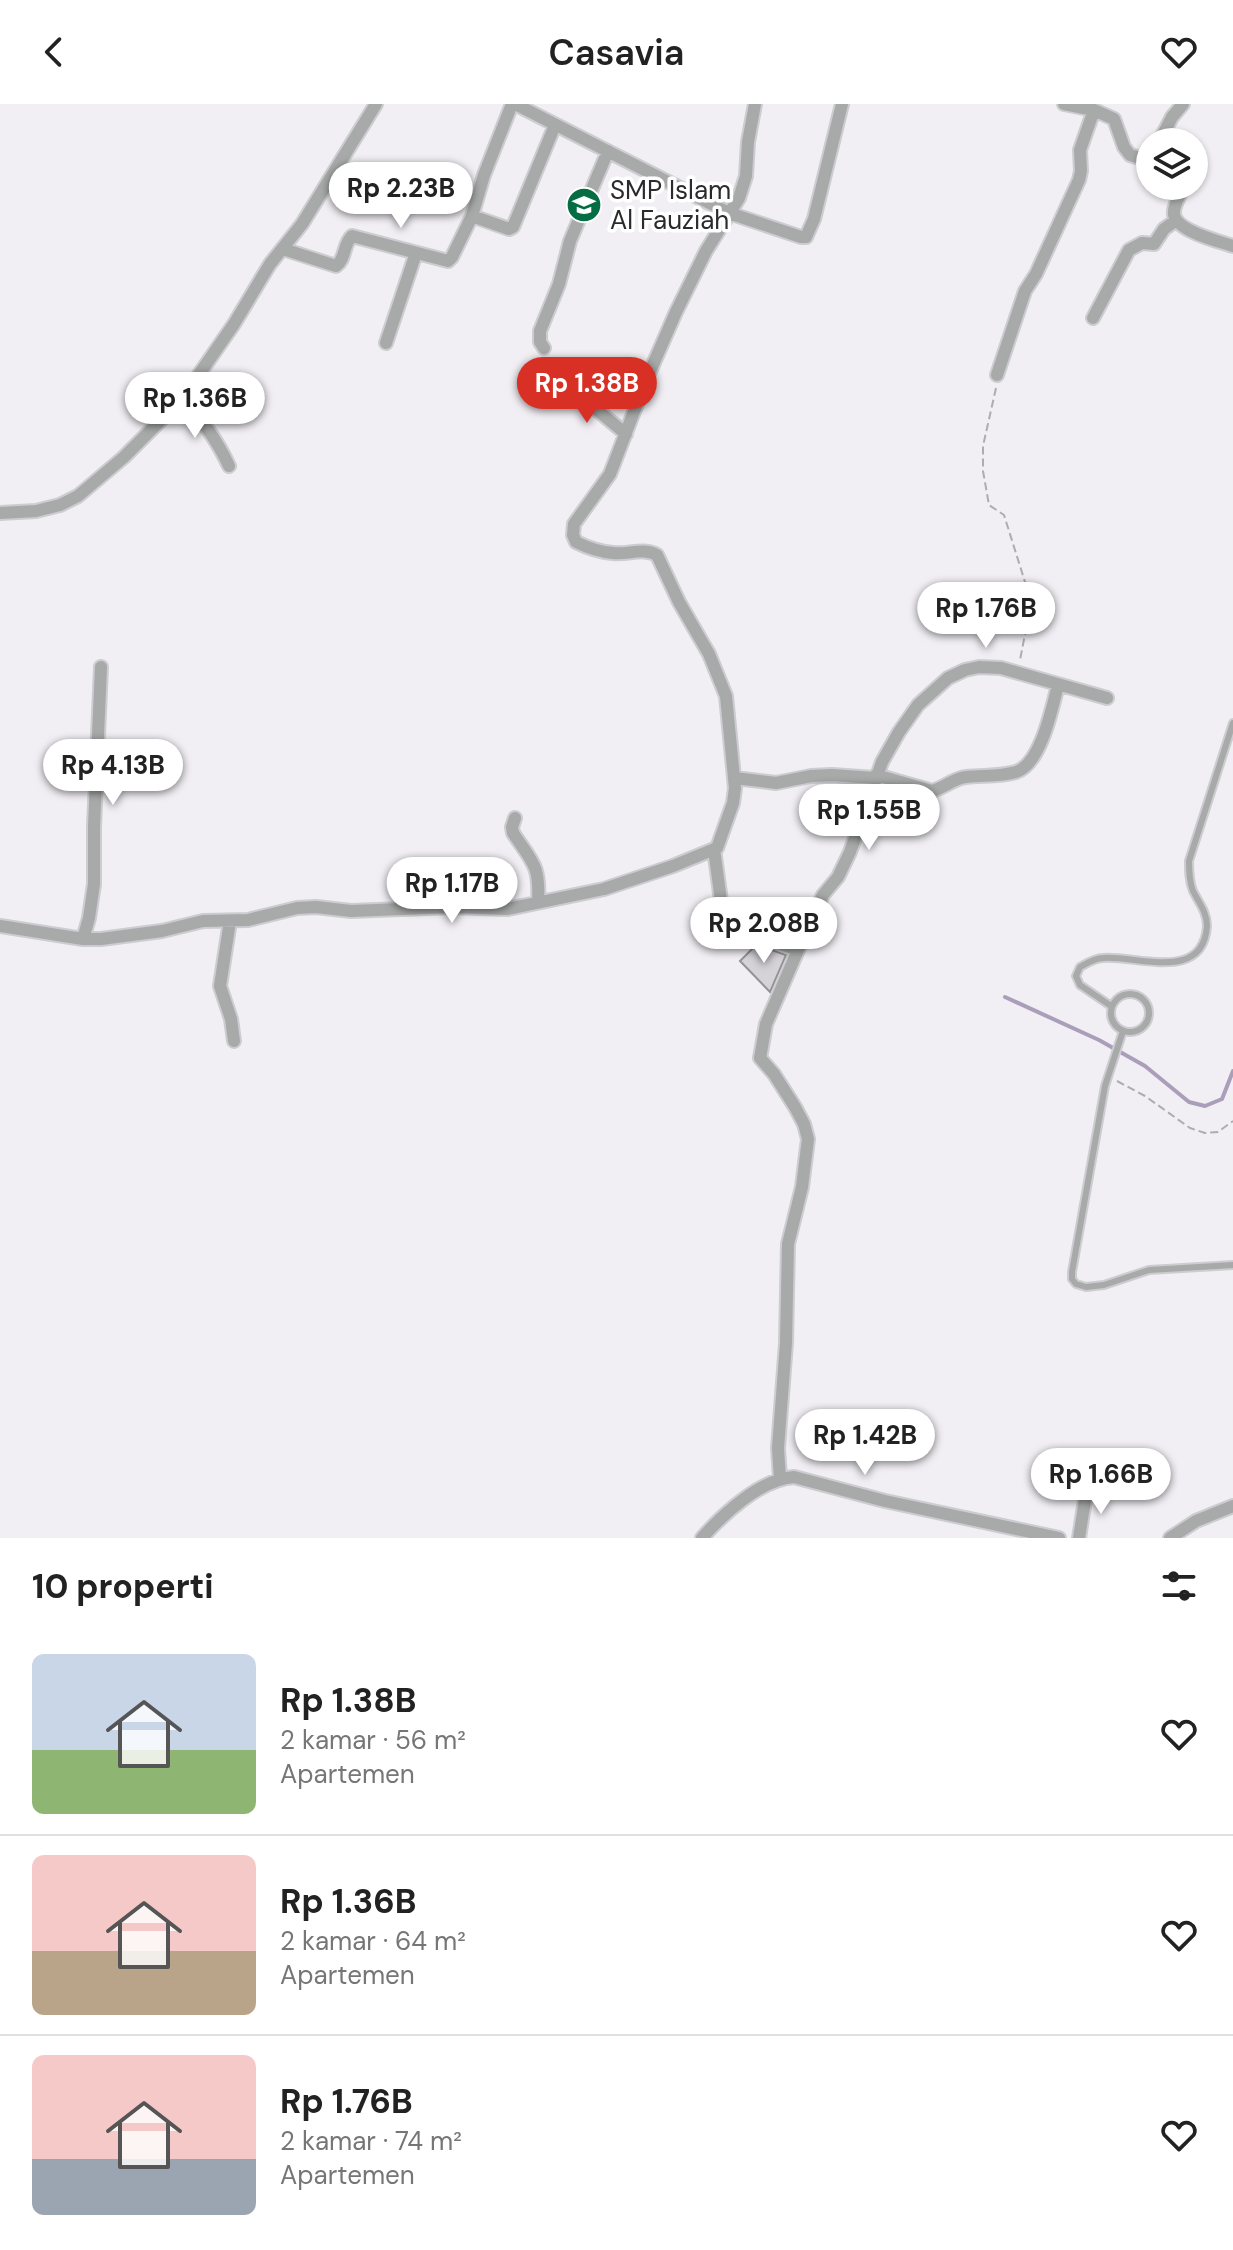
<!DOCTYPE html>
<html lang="id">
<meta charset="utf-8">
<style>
:root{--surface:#fff;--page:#f6f6f6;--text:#222;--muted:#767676;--line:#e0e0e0;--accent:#d93025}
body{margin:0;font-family:"DM Sans",sans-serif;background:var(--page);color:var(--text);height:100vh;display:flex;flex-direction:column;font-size:30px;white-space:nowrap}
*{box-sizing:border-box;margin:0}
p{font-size:26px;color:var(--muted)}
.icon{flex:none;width:44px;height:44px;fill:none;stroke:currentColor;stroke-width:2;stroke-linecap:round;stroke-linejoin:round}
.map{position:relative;height:1434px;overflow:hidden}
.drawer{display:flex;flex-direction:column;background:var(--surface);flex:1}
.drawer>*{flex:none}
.controls{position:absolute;left:1136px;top:24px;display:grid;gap:16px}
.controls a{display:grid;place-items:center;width:72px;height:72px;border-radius:50%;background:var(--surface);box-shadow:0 2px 6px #0004;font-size:40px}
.price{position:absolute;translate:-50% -68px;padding:0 18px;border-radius:28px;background:#fff;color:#222;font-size:26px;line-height:52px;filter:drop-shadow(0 2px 4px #0008)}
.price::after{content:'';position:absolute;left:50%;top:48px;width:24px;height:18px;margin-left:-12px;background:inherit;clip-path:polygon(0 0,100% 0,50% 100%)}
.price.selected{background:var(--accent);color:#fff}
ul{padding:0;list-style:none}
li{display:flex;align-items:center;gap:24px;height:200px;padding:0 32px}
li+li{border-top:2px solid var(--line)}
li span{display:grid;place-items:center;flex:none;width:224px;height:160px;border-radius:12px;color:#555}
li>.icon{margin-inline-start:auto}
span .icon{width:96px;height:96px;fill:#fffc;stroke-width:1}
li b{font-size:34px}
h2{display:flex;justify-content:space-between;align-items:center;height:96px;padding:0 32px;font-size:34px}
header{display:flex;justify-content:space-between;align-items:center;height:104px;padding:0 32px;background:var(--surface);font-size:36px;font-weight:600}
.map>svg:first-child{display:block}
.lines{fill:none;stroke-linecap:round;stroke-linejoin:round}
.stream{stroke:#ab9eba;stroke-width:4}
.building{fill:#d5d3d8;stroke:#949297;stroke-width:2}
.lane-casing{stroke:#cdccd0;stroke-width:10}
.street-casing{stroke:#cdccd0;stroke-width:16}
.path{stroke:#aeacb0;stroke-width:2;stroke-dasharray:8 4;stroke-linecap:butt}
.lane{stroke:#a7aaa8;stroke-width:6}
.street{stroke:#a7aaa8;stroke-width:12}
.labels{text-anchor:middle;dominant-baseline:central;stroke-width:7;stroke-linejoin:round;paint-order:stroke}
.poi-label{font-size:26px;fill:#2b2a2c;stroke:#fff;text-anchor:start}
</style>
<header><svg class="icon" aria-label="back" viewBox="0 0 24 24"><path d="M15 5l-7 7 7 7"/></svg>Casavia<svg class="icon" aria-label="heart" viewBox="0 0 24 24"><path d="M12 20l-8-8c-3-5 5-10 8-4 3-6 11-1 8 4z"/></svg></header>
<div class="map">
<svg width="1233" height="1434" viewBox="0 0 1233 1434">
<rect width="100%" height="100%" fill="#f1eff4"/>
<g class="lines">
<path class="stream" d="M 1005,893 L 1099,936 L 1145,962 L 1189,998 L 1205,1002 L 1222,995 L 1233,967"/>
</g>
<path class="building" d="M 757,840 L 766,848 L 769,845 L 786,851 L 770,888 L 740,857 Z"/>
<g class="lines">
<defs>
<path id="lane" d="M1111 909a19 19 0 1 1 38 0a19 19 0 1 1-38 0Z
M 1111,902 L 1080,881 L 1076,872 L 1080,863 C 1087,859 1095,854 1103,854 C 1137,851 1203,879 1207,822 C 1207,808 1199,799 1193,787 C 1189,777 1189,767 1189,757 L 1233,619
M 1123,927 L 1105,982 L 1072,1168 L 1072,1175 L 1076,1180 L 1086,1183 L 1104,1181 L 1149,1166 L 1233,1161"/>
<path id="street" d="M 515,0 L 729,109 L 801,133 L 806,133 L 814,115 L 842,0
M 1064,0 L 1094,6 L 1114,15 L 1124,43 L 1130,51 L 1150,57
M 1159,38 L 1172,13 L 1183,0
M 1183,82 C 1181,91 1175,98 1174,107 C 1171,126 1218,137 1233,142
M 472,112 L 484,71 L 512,0
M 283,145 L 336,162 C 346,155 343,140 352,132 L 448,157 L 452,153 L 472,112 L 509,125 L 513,123 L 555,21
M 1093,214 L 1129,146 L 1142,139 L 1154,140 L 1164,125 L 1175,117
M 386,239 L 416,149
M 544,244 L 540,238 L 540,227 L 559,180 L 570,137 L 608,47
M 997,271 L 1025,187 L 1036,170 L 1079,76 L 1081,67 L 1080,46 L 1094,6
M 572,285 L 626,330
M 182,295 C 202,315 217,336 229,362
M 0,409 L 36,407 L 60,401 L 78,392 L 124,353 L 182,295 L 234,220 L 270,160 L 302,120 L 376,0
M 876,671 L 932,687 C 944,684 954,674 966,673 C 983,671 999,673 1016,668 C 1041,660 1052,604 1058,581
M 735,674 L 776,679 L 811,672 L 832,671 L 875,674
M 515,714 L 512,723 L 513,729 C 533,759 540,761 538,798
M 714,745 L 724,819 L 798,846 L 766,920 L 760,954 L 774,970 L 795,1003 L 804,1020 L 808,1035 L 802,1083 L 788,1140 L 786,1239 L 778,1344 L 780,1375
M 230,817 L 220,882 L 231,915 L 234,937
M 0,822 L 83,835 L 101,835 L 162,827 L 203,817 L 248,816 L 297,804 L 316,803 L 351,807 L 452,803 L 508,805 L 604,785 L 673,762 L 717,744 L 733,699 L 735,684 L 726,592 L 709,550 L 679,498 L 657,451 C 644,443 628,451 613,449 C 600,448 588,444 576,438 L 573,431 L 574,420 L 610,370 L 645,279 L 676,208 L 706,147 L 739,94 L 746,72 L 748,38 L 755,0
M 83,835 L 89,814 L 94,780 L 94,723 L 101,563
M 798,846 L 823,791 L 838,773 L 850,748 L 882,658 L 899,628 L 918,601 L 948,574 L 965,566 L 979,563 L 1001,564 L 1107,594
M 702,1434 C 723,1410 761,1375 794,1373 L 885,1397 L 1059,1434
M 1079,1434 L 1087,1383
M 1170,1434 L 1196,1417 L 1233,1402"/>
</defs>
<use href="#lane" class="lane-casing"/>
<use href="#street" class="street-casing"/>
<path class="path" d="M 996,284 L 983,342 L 983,367 L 989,401 L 1004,411 L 1025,478 L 1026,525 L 1020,556
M 1117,977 L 1145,992 L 1190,1024 L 1205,1029 L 1218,1028 L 1233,1017"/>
<use href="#lane" class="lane"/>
<use href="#street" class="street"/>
</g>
<defs>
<symbol id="school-disc" viewBox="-11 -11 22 22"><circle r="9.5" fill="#056d44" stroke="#fff"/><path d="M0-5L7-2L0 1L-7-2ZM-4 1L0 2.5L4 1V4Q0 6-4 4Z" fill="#fff"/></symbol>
</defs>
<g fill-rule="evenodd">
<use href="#school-disc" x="564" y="81" width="40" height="40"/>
</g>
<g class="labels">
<g class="poi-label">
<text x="610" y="86">SMP Islam<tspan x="610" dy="30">Al Fauziah</tspan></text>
</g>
</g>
</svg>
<div class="controls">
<a><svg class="icon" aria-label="layers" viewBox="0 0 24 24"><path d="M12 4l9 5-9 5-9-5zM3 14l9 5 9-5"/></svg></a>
</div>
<b class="price" style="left:401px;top:126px">Rp 2.23B</b>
<b class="price selected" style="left:587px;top:321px">Rp 1.38B</b>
<b class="price" style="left:195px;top:336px">Rp 1.36B</b>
<b class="price" style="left:986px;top:546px">Rp 1.76B</b>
<b class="price" style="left:113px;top:703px">Rp 4.13B</b>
<b class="price" style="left:869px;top:748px">Rp 1.55B</b>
<b class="price" style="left:452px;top:821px">Rp 1.17B</b>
<b class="price" style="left:764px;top:861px">Rp 2.08B</b>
<b class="price" style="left:865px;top:1373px">Rp 1.42B</b>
<b class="price" style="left:1101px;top:1412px">Rp 1.66B</b>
</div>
<section class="drawer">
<h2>10 properti<svg class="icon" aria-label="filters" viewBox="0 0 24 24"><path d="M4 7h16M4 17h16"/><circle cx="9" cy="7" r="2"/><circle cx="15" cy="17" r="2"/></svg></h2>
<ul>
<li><span style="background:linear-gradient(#c9d6e8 60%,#8fb573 0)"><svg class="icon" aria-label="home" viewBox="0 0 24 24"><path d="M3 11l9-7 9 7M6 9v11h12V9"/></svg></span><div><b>Rp 1.38B</b><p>2 kamar · 56 m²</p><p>Apartemen</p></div><svg class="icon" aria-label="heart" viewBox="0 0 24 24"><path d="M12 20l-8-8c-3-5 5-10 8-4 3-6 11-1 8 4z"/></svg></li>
<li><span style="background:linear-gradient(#f6c9c9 60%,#b9a48a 0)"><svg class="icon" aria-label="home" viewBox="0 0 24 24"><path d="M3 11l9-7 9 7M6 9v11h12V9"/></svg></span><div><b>Rp 1.36B</b><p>2 kamar · 64 m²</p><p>Apartemen</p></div><svg class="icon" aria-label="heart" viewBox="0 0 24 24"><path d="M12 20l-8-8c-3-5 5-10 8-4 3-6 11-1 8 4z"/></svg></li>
<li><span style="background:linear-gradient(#f6c9c9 65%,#9aa5b1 0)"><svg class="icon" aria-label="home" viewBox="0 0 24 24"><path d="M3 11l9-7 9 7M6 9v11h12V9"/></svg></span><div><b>Rp 1.76B</b><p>2 kamar · 74 m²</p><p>Apartemen</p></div><svg class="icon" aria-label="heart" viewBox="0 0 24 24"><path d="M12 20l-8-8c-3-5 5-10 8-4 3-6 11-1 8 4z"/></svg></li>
</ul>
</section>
